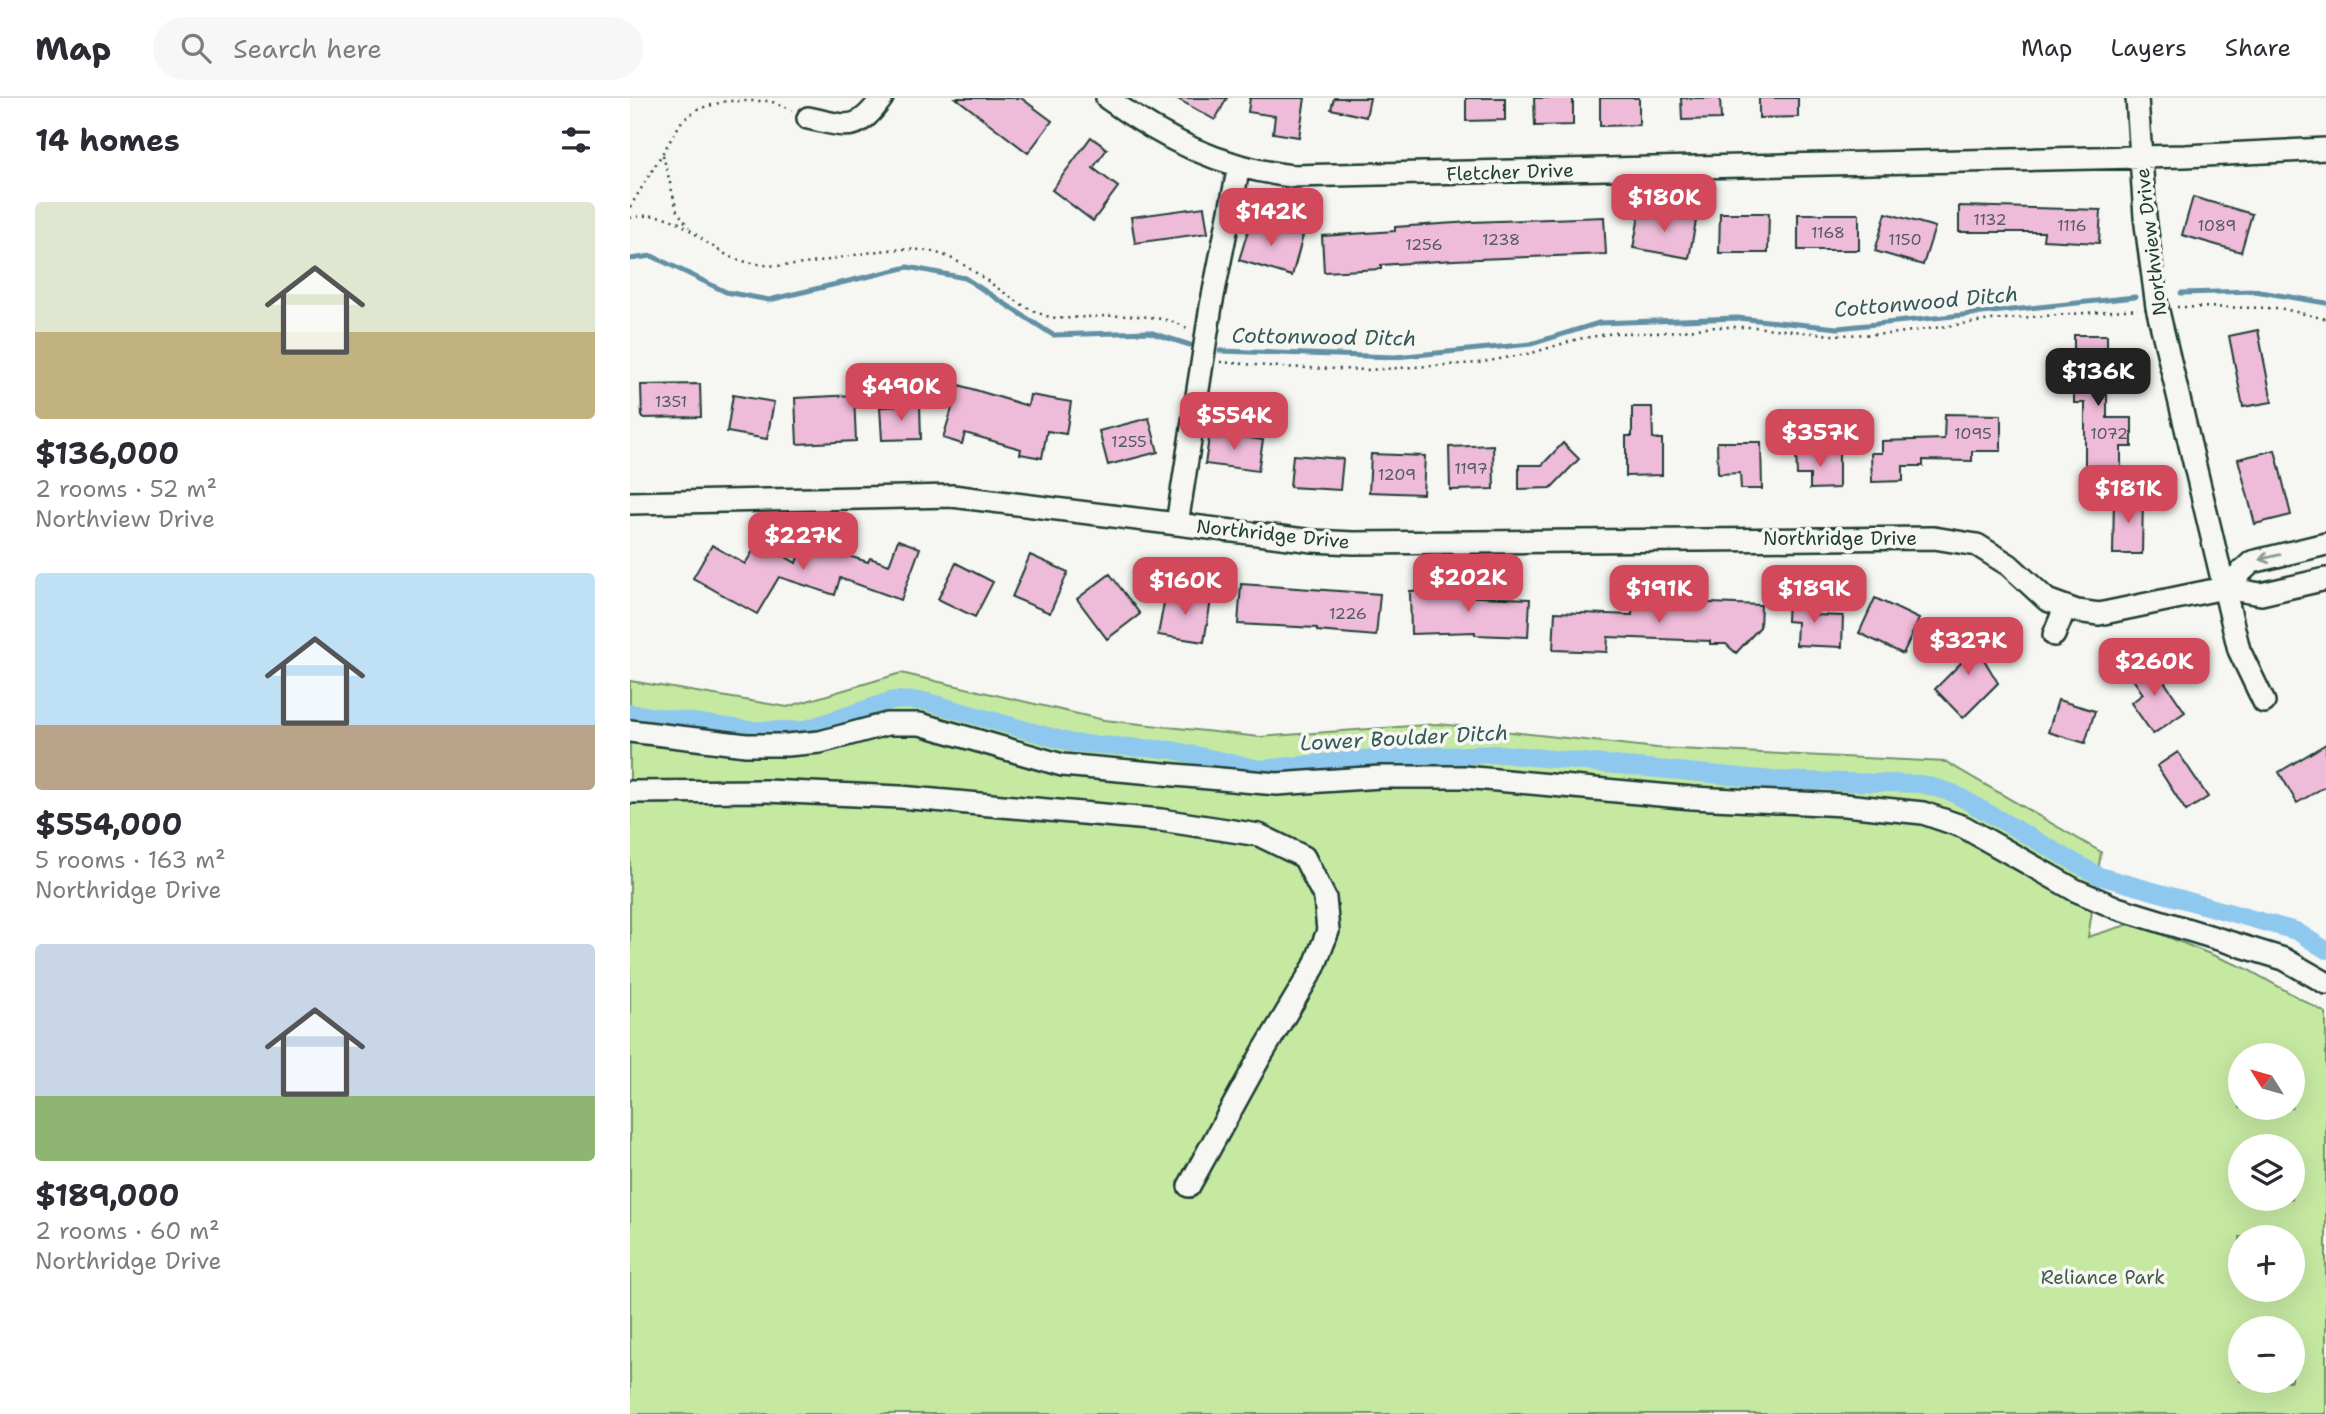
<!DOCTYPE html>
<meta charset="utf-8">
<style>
:root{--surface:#fff;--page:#f7f7f7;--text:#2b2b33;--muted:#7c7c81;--line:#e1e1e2;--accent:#d1495b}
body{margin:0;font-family:"Shantell Sans",sans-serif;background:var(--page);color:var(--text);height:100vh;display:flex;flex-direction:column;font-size:26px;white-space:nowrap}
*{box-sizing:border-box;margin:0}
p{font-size:23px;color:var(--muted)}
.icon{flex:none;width:38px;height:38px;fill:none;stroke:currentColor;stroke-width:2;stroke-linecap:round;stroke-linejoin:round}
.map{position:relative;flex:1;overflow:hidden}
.panel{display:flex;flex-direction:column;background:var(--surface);width:630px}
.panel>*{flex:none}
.needle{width:46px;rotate:307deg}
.controls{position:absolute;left:1598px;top:945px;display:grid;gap:14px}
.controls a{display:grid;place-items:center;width:77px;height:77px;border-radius:50%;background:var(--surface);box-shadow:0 7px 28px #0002;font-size:35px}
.price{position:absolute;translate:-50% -60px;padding:0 16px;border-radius:14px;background:var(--accent);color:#fff;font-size:23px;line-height:46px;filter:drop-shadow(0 2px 4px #0008)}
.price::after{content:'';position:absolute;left:50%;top:42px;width:21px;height:16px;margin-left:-10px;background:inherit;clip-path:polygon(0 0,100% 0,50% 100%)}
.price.selected{background:#222;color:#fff}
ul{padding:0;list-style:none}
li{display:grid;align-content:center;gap:14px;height:371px;padding:0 35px}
li span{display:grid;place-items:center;height:217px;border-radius:7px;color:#555}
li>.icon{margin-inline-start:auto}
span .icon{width:126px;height:126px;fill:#fffc;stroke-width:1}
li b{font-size:30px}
h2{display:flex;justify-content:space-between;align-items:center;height:84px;padding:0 35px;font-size:30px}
header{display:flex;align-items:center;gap:42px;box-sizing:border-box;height:98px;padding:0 35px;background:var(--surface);border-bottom:2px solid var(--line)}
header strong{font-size:33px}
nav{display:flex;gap:38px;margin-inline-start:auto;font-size:24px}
.search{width:490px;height:63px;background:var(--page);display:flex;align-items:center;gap:18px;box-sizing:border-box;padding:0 24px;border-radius:38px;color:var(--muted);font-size:26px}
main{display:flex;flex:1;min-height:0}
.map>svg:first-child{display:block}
.green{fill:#c6e9a2;stroke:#72936b;stroke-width:2;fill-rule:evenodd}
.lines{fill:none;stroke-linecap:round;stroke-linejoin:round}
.stream{stroke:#6290a4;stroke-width:5}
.canal{stroke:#8fc8ee;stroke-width:18}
.building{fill:#eebbd9;stroke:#1f3d34;stroke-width:2}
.minor-casing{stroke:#1f3d34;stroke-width:26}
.path{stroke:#1f3d34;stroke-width:2.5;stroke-dasharray:2 5;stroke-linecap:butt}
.minor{stroke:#f6f6f2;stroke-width:21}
.oneway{stroke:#8a9a93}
.labels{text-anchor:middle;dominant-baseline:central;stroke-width:7;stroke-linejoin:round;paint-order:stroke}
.number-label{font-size:16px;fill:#535c5d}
.street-label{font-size:19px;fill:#1f3d34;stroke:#f6f6f2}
.park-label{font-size:19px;fill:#405f4a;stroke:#f6f6f2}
.water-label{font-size:21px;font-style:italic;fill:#355959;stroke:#f6f6f2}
</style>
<header>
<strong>Map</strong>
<div class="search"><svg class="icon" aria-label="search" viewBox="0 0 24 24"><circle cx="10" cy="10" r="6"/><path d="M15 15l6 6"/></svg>Search here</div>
<nav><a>Map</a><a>Layers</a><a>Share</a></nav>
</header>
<main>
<section class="panel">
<h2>14 homes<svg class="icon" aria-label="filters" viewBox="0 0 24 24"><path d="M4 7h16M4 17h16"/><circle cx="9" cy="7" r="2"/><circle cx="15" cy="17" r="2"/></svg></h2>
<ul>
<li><span style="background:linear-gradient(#dfe7d0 60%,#c2b280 0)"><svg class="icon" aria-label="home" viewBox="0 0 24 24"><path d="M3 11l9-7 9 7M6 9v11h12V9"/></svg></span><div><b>$136,000</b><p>2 rooms · 52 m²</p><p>Northview Drive</p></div></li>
<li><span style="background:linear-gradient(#bfe0f5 70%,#b9a48a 0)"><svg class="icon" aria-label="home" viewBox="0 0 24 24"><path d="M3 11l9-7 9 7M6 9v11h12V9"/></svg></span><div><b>$554,000</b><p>5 rooms · 163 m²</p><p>Northridge Drive</p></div></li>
<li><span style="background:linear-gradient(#c9d6e8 70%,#8fb573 0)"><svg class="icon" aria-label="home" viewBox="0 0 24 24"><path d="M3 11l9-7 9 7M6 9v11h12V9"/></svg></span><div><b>$189,000</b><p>2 rooms · 60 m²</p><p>Northridge Drive</p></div></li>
</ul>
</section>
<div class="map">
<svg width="1696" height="1316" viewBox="0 0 1696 1316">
<rect width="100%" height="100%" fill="#f6f6f2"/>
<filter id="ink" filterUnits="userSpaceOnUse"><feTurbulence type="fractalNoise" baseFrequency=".0143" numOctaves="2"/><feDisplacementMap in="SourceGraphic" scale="14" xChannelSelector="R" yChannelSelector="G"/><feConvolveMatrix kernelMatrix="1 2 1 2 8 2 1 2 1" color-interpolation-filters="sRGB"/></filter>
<g filter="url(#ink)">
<path class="green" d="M 271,575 L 474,622 L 630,639 L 809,626 L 1027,650 L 1316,664 L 1471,754 L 1458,839 L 1503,825 L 1615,870 L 1696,915 L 1696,1316 L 0,1316 L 0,583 L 157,609 ZM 1610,957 L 1662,957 L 1662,1010 L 1610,1010 ZM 1610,1048 L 1662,1048 L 1662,1101 L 1610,1101 ZM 1610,1139 L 1662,1139 L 1662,1192 L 1610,1192 ZM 1610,1230 L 1662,1230 L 1662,1283 L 1610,1283 Z"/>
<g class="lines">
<path class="stream" d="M 0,161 L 22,158 L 96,194 L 139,202 L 278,169 L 335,180 L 423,237 L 519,234 L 560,247
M 1551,195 L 1625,193 L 1696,205
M 590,253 L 765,259 L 901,246 L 969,225 L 1107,220 L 1208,230 L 1505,199"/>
<path class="canal" d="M 0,615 L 119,632 L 173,632 L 263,602 L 294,603 L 442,645 L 542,652 L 630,671 L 743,660 L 870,656 L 1143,682 L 1292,686 L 1323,695 L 1469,778 L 1666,833 L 1696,852"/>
</g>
<path class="building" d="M 326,0 L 391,0 L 422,23 L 398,55 Z
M 546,0 L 597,0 L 585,22 Z
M 620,0 L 675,0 L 669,39 L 643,35 L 645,18 L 618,14 Z
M 704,0 L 740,0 L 736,19 L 701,11 Z
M 836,0 L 875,0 L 875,22 L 836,23 Z
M 904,0 L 943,0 L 943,27 L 905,28 Z
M 970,0 L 1009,0 L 1009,27 L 970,28 Z
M 1051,0 L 1090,0 L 1091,21 L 1052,22 Z
M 1129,0 L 1168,0 L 1168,19 L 1129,20 Z
M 461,39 L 477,51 L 463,70 L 488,89 L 463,123 L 422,92 Z
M 1563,99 L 1622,116 L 1611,154 L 1552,137 Z
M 1329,108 L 1471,112 L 1469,145 L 1413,142 L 1414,134 L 1329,134 Z
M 574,109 L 578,135 L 505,145 L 501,119 Z
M 1010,113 L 1066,123 L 1059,160 L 1003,150 Z
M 1090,115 L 1139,115 L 1138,155 L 1089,155 Z
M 1256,115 L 1305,129 L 1293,167 L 1245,153 Z
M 1168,116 L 1229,116 L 1229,152 L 1168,152 Z
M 974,119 L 976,156 L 824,162 L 751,167 L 751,171 L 694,174 L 692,138 L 765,133 L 765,129 L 841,124 Z
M 621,123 L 673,138 L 662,178 L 609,162 Z
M 1628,232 L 1642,304 L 1613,309 L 1599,238 Z
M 1444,237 L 1477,237 L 1477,320 L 1502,320 L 1502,349 L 1491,349 L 1491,377 L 1455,378 L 1455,305 L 1444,305 Z
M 70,286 L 71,319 L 12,320 L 11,287 Z
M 329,287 L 398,308 L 400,297 L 441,304 L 436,336 L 417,333 L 412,360 L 390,356 L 391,351 L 335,335 L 332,346 L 313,340 Z
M 103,297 L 144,304 L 137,341 L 97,334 Z
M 224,297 L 226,343 L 167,346 L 165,300 Z
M 290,307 L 291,341 L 252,342 L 250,309 Z
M 1002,309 L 1022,309 L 1023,341 L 1032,341 L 1032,377 L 996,378 L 996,338 L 1002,338 Z
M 1315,316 L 1371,317 L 1371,353 L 1342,353 L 1342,363 L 1293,362 L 1293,368 L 1273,368 L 1273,383 L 1242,384 L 1241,355 L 1252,355 L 1252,343 L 1314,341 Z
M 519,320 L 528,354 L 478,367 L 469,333 Z
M 580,334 L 633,342 L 628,373 L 575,366 Z
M 1087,344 L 1131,344 L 1132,391 L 1111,391 L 1110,375 L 1088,376 Z
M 933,345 L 949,361 L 921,390 L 889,391 L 889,367 L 912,367 Z
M 863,347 L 864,391 L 820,392 L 819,349 Z
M 1645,352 L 1661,417 L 1625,426 L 1608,361 Z
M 1166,354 L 1209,354 L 1209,390 L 1180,391 L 1180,377 L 1167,377 Z
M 741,356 L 795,358 L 793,396 L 739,394 Z
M 663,357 L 713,361 L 710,392 L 660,389 Z
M 1484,398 L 1513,398 L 1512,456 L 1483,456 Z
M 268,442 L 290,450 L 271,502 L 210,480 L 205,497 L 149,479 L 127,516 L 63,480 L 82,447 L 115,466 L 129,443 L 166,465 L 173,444 L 238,464 L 240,460 L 259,467 Z
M 400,457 L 438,474 L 420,515 L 382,499 Z
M 326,465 L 363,484 L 345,519 L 308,501 Z
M 480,476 L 510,516 L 477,541 L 447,501 Z
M 611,486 L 750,496 L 746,538 L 687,533 L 687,530 L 608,526 Z
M 823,491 L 824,498 L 900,501 L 898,539 L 845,537 L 845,534 L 781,536 L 780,493 Z
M 536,494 L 581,502 L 574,544 L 528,537 Z
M 1158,500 L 1186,502 L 1185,517 L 1213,518 L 1212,549 L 1166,547 L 1167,524 L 1157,523 Z
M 1245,500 L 1289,521 L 1273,556 L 1229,535 Z
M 1003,502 L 1131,507 L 1130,529 L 1106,555 L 1096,546 L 1080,546 L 1080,543 L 978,539 L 977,554 L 923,552 L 925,514 L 1002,517 Z
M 1346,534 L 1353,560 L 1368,585 L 1333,620 L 1305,591 L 1331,565 L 1324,540 Z
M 1518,560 L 1555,614 L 1523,636 L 1501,605 L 1513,596 L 1498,574 Z
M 1428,602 L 1465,613 L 1455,645 L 1418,634 Z
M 1696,646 L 1696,688 L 1667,705 L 1649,674 Z
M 1548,654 L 1578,699 L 1556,713 L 1527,668 Z"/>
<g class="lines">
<defs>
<path id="minor" d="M 477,0 C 533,41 592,70 662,78 L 1555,58 L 1696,51
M 1507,0 L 1515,119 L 1527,209 L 1609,552 L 1634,604
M 178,20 C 217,28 226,36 252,0
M 0,405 L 322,398 L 683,443 L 723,445 L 1304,440 L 1347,447 L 1379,467 L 1417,502 L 1447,513 L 1469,516 L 1594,490 L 1631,496 L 1696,481
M 547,426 L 581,208 L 609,68
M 1594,490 L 1622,464 L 1696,446
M 1424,537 L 1435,510
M 0,633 L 116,647 L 157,647 L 190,644 L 257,626 L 290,626 L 432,667 L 647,686 L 751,679 L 834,679 L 1062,700 L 1215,707 L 1293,715 L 1334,729 L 1445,792 L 1487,810 L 1654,861 L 1696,885
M 0,694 L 136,693 L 270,699 L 531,722 L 629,737 L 674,759 L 695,800 L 698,833 L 684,869 L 630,959 L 559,1088"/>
</defs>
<use href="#minor" class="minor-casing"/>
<path class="path" d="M 33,57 L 47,113 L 59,129
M 0,109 L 52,23 L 68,11 L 96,3 L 140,3 L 162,12
M 0,120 C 48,110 57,135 95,156 C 107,163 121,165 135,167 C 190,173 256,139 310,156 C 348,168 386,212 421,219 C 433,222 446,219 458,219 C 488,217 530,215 557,230
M 1547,209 L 1649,210 L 1696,221
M 590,264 L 650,269 L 736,272 L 848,265 L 902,255 L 948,241 L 984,235 L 1027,235 L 1086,229 L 1125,229 L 1202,237 L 1261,236 L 1361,222 L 1508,211"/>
<use href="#minor" class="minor"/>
</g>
<defs><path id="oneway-shaft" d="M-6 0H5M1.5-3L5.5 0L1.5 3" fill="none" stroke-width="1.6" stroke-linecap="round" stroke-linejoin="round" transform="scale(1.75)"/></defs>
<use class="oneway" href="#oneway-shaft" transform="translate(1640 459) rotate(167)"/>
</g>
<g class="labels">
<g class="number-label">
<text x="1360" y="121">1132</text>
<text x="1442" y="127">1116</text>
<text x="1587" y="127">1089</text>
<text x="1198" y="134">1168</text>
<text x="871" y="141">1238</text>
<text x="1275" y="141">1150</text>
<text x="794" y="146">1256</text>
<text x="41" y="303">1351</text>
<text x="1343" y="335">1095</text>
<text x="1479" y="335">1072</text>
<text x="499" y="343">1255</text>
<text x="841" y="370">1197</text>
<text x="767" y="376">1209</text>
<text x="718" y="515">1226</text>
</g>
<g class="street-label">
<text transform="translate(880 74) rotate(-2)">Fletcher Drive</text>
<text transform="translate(1521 144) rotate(-97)">Northview Drive</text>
<text transform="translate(643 436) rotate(6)">Northridge Drive</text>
<text x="1210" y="440">Northridge Drive</text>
</g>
<g class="park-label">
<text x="1473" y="1179">Reliance Park</text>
</g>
<g class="water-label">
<text transform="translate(1296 204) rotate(-5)">Cottonwood Ditch</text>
<text transform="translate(694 239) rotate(1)">Cottonwood Ditch</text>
<text transform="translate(774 640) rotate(-3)">Lower Boulder Ditch</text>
</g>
</g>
</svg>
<div class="controls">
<a><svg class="needle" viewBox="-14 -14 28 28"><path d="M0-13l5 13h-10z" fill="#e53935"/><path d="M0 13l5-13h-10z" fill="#7c7c81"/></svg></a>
<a><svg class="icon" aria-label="layers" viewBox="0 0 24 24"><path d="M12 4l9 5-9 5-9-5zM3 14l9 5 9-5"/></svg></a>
<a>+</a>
<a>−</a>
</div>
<b class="price" style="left:1034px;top:136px">$180K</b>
<b class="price" style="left:641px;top:150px">$142K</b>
<b class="price selected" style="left:1468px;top:310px">$136K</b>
<b class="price" style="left:271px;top:325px">$490K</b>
<b class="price" style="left:604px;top:354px">$554K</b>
<b class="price" style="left:1190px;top:371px">$357K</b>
<b class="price" style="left:1498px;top:427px">$181K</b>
<b class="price" style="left:173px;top:474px">$227K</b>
<b class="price" style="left:838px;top:516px">$202K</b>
<b class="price" style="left:555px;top:519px">$160K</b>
<b class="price" style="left:1029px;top:527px">$191K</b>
<b class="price" style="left:1184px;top:527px">$189K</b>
<b class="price" style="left:1338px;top:579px">$327K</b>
<b class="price" style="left:1524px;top:600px">$260K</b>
</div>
</main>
